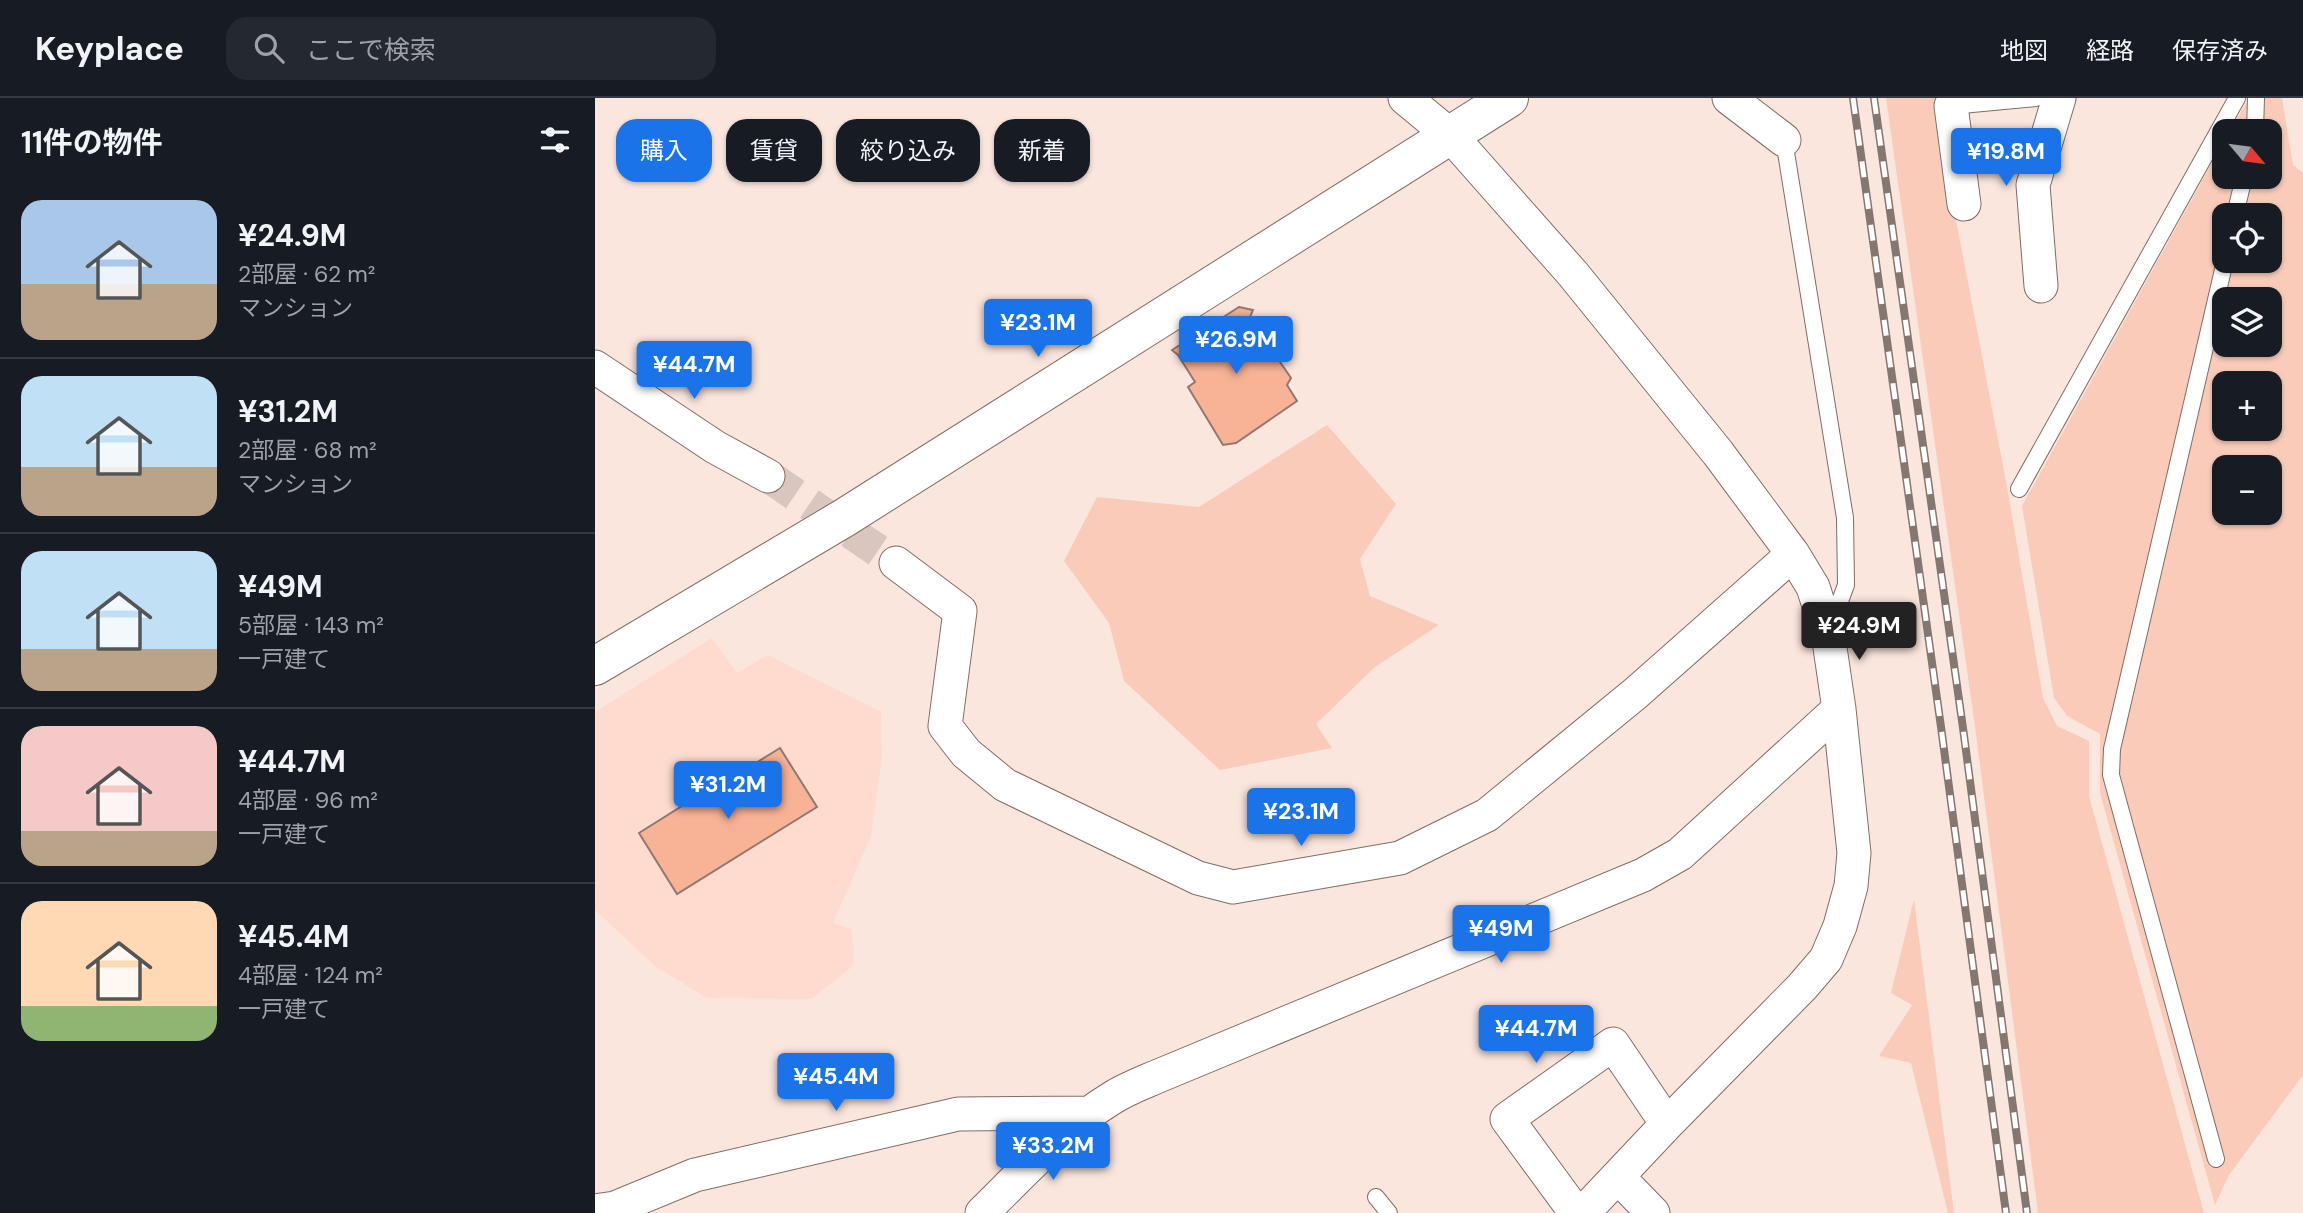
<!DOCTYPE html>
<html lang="ja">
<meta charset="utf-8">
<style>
:root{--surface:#171b24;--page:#242831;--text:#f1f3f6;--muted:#9ea1a6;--line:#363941;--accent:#1a73e8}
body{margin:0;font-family:"DM Sans","Noto Sans JP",sans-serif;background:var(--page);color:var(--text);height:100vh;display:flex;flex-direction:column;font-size:26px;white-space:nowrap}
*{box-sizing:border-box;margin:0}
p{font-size:23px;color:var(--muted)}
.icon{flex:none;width:38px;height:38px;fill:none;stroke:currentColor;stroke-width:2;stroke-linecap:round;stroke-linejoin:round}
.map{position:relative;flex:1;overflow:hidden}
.panel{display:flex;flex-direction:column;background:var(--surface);width:595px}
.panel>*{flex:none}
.banner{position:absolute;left:21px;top:21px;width:665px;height:63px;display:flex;gap:14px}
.needle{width:46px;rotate:119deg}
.tools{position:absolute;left:1617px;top:21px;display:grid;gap:14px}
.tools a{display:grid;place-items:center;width:70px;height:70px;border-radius:14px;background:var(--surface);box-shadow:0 2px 5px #0004;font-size:35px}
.price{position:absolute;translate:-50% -60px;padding:0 16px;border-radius:7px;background:var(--accent);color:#fff;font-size:23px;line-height:46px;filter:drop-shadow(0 2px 4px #0008)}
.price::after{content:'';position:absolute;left:50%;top:42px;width:21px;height:16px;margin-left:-10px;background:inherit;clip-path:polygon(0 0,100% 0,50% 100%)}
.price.on{background:#222;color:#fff}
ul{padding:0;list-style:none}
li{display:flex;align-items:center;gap:21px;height:175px;padding:0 21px}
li+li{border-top:2px solid var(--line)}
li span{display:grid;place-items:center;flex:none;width:196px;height:140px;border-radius:21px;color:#555}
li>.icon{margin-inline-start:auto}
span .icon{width:84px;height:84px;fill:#fffc;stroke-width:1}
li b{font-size:30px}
h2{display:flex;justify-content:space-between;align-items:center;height:84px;padding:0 21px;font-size:30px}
.pill{padding:0 24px;border-radius:21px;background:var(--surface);box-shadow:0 2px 5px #0004;font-size:24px;line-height:63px}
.pill.on{background:var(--accent);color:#fff}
header{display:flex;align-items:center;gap:42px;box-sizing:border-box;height:98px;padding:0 35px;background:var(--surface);border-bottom:2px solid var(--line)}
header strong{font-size:33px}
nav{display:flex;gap:38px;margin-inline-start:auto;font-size:24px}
.search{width:490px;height:63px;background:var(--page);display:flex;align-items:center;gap:18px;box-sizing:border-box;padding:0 24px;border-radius:21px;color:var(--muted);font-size:26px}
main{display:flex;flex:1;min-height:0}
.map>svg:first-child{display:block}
.built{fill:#fedbce}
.green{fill:#facbb9;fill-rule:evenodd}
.building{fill:#f8b296;stroke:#917970;stroke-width:2}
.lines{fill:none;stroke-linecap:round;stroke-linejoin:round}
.minor-tunnel{stroke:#d9c6bf;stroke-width:33;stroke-dasharray:33 17;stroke-linecap:butt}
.service-casing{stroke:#836c63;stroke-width:18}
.minor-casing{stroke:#836c63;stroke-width:35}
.tertiary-casing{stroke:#836c63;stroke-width:40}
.service{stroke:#fff;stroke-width:16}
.minor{stroke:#fff;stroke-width:33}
.tertiary{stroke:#fff;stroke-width:38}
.rail-casing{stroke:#857671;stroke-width:8}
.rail{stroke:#fff;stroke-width:5;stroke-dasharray:16;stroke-linecap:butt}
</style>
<header>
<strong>Keyplace</strong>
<div class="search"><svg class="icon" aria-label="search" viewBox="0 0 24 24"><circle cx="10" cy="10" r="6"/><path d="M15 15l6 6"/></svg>ここで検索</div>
<nav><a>地図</a><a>経路</a><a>保存済み</a></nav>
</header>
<main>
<section class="panel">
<h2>11件の物件<svg class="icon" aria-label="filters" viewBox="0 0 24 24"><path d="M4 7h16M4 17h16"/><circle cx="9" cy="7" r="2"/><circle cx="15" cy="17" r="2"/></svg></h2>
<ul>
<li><span style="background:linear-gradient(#a9c7e8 60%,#b9a48a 0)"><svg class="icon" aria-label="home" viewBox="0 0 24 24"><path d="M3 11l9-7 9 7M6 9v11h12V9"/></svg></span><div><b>¥24.9M</b><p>2部屋 · 62 m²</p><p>マンション</p></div></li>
<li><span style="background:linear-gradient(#bfe0f5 65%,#b9a48a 0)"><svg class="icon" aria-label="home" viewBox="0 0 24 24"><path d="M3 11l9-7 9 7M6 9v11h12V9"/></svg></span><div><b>¥31.2M</b><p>2部屋 · 68 m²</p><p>マンション</p></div></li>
<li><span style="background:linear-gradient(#bfe0f5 70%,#b9a48a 0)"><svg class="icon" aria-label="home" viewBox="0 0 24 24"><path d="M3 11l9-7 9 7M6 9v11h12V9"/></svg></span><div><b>¥49M</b><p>5部屋 · 143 m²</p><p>一戸建て</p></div></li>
<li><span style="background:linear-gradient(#f6c9c9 75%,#b9a48a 0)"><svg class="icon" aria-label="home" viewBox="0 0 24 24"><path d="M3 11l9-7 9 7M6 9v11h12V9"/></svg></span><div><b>¥44.7M</b><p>4部屋 · 96 m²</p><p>一戸建て</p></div></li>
<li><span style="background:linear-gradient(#ffd9b3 75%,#8fb573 0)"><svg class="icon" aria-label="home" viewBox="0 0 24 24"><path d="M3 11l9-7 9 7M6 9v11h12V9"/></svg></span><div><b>¥45.4M</b><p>4部屋 · 124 m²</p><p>一戸建て</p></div></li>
</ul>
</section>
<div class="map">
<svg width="1708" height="1115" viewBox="0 0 1708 1115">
<rect width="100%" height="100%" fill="#fbe6de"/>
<path class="built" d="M 117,540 L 142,575 L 173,557 L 286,614 L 287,659 L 276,738 L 238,825 L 256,831 L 259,850 L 258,868 L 217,901 L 112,900 L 61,869 L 0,812 L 0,614 Z"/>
<path class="green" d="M 1291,0 L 1341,0 L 1358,106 L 1413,394 L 1448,600 L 1462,628 L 1494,643 L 1494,698 L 1609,1115 L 1443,1115 L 1380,629 Z
M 1654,0 L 1687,0 L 1698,67 L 1708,75 L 1708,977 L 1634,1077 L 1620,1107 L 1505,695 L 1505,636 L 1472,618 L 1459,600 L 1427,408 L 1629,43 L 1629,79 L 1675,79 L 1675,33 L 1635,33 ZM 1629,117 L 1675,117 L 1675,163 L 1629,163 ZM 1629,201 L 1675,201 L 1675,247 L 1629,247 ZM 1629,285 L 1675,285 L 1675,331 L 1629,331 ZM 1629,369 L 1675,369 L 1675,415 L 1629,415 Z
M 732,327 L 801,406 L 765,461 L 775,498 L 844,527 L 780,569 L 721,626 L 737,650 L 625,672 L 529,583 L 514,525 L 469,463 L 502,399 L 604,409 Z
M 1319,801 L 1359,1115 L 1353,1115 L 1316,965 L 1284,958 L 1317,907 L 1296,895 Z"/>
<path class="building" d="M 644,209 L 658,212 L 655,219 L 665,239 L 678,235 L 690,255 L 681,258 L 696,280 L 692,287 L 702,303 L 641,345 L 628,347 L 593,289 L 600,284 L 583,257 L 577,252 Z
M 185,650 L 222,709 L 82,796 L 44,735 L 111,693 L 114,698 L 132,687 L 134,692 L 147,683 L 143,676 Z"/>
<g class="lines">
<path class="minor-tunnel" d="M 173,378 L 301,465"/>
<defs>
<path id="service" d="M 1355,5 L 1356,8 L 1441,0
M 1660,33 L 1661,0
M 1189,42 L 1250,420 L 1251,487 L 1235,530
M 1640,117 L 1649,79
M 1424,391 L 1642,0
M 1621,1061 L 1516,677 L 1517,651 L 1630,163
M 781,1099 L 794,1115"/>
<path id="minor" d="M 810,0 L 856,38 L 978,176 L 1123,355 L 1198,456 L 1218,489 L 1233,536 L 1244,611 L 1259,755 L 1256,788 L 1245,828 L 1231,861 L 1207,889 L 1072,1026 L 988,1115
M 1134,0 L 1189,42
M 1356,8 L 1369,106
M 1446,188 L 1438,87 L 1464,0
M 0,269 L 120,349 L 173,378
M 301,465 L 365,513 L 350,628 L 371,655 L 410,687 L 603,780 L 638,789 L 805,760 L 892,717 L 1041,595 L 1198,456
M 1023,1079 L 1058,1115
M 0,1113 L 20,1110 L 100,1077 L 363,1016 L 495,1015
M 387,1115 C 428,1075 468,1030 517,1000 C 531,991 547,985 561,979 L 1048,777 L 1085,756 L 1244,611
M 981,1115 L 912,1021 L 1018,946 L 1072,1026"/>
<path id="tertiary" d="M 0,568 L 249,420 L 914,0"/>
</defs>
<use href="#service" class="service-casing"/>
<use href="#minor" class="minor-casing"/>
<use href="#tertiary" class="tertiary-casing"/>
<use href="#service" class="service"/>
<use href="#minor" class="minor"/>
<use href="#tertiary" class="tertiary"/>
<defs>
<path id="rail" d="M 1258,0 L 1346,629 L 1411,1115
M 1279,0 L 1368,630 L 1432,1115"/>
</defs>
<use href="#rail" class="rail-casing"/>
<use href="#rail" class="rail"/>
</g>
</svg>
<div class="tools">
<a><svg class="needle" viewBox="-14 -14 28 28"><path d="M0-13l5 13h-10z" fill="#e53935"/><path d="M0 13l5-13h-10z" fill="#9ea1a6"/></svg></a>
<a><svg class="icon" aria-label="locate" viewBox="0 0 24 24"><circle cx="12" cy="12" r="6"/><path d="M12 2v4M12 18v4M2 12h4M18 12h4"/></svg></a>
<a><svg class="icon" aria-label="layers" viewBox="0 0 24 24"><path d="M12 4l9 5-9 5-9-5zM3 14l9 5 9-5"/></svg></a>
<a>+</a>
<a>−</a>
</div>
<b class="price" style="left:1411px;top:90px">¥19.8M</b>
<b class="price" style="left:443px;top:261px">¥23.1M</b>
<b class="price" style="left:641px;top:278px">¥26.9M</b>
<b class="price" style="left:99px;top:303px">¥44.7M</b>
<b class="price on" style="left:1264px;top:564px">¥24.9M</b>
<b class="price" style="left:133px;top:723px">¥31.2M</b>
<b class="price" style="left:706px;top:750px">¥23.1M</b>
<b class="price" style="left:906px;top:867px">¥49M</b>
<b class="price" style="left:941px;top:967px">¥44.7M</b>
<b class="price" style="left:241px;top:1015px">¥45.4M</b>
<b class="price" style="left:458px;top:1084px">¥33.2M</b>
<div class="banner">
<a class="pill on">購入</a>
<a class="pill">賃貸</a>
<a class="pill">絞り込み</a>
<a class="pill">新着</a>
</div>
</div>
</main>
